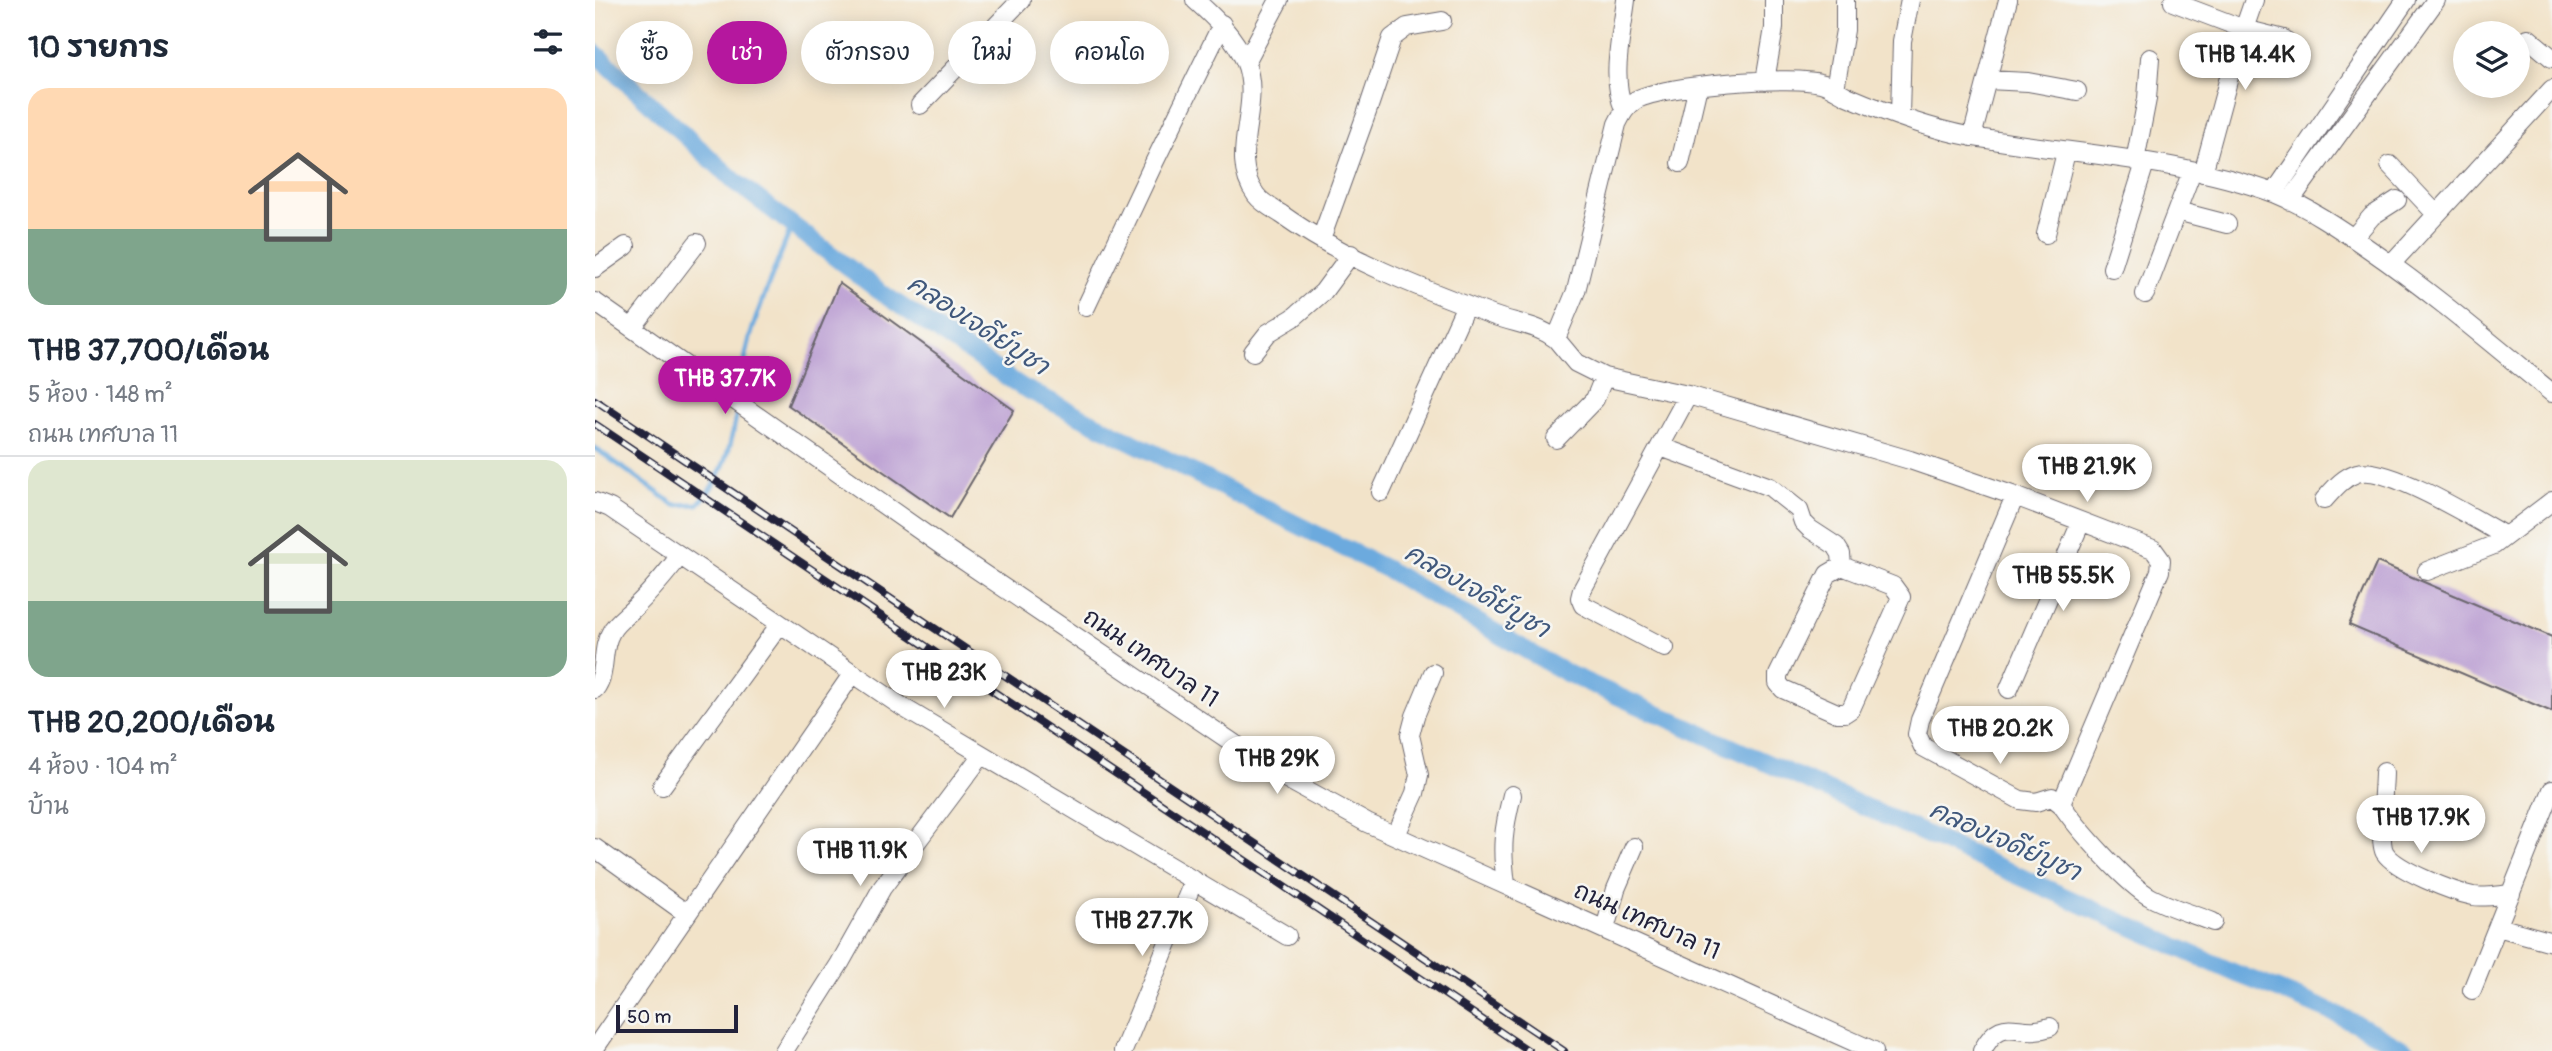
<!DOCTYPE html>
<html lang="th">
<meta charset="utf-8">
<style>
:root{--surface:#fff;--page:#f6f6f7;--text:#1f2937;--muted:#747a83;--line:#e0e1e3;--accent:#b5179e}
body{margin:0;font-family:Pangolin,"Playpen Sans Thai",sans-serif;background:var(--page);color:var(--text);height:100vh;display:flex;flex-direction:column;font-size:26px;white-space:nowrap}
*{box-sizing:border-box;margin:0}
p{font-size:23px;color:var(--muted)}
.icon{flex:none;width:38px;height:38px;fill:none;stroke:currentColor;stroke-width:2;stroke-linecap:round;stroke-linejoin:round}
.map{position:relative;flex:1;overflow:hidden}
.drawer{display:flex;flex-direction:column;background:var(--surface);width:595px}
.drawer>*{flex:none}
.top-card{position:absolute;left:21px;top:21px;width:665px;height:63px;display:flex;gap:14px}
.controls{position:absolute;left:1858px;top:21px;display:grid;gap:14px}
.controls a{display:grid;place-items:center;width:77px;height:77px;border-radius:50%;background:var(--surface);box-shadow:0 4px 18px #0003;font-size:35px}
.scale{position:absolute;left:21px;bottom:18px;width:122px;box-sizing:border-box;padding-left:7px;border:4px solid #22223b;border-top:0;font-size:19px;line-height:24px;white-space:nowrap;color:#22223b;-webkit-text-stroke:5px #f6f6f2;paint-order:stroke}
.price{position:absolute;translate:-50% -60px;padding:0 16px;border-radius:24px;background:#fff;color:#222;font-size:23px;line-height:46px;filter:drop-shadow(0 2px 4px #0008)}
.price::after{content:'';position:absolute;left:50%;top:42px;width:21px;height:16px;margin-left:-10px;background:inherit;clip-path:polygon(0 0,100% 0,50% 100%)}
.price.selected{background:var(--accent);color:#fff}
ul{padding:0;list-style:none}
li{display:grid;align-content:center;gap:14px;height:371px;padding:0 28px}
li+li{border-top:2px solid var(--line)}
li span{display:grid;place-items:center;height:217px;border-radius:21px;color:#555}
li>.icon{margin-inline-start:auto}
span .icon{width:126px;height:126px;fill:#fffc;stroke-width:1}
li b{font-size:30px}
h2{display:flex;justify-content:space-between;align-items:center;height:84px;padding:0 28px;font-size:30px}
.tag{padding:0 24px;border-radius:32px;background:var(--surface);box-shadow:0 4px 18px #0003;font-size:24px;line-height:63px}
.tag.selected{background:var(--accent);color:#fff}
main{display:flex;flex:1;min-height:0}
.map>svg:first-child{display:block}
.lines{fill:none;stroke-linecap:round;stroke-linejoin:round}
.stream{stroke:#6caade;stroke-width:5}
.canal{stroke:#6caade;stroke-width:18}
.building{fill:#ba9dd2}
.minor-casing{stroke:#6b666d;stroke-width:20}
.minor{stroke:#fff;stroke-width:18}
.rail-casing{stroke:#22223b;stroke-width:8}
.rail{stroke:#f6f6f2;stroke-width:5;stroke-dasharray:16;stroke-linecap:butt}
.labels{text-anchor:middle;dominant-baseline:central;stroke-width:5;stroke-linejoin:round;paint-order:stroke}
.street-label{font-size:24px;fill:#22223b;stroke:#f6f6f2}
.water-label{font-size:26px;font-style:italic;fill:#40587c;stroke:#f6f6f2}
</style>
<main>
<section class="drawer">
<h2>10 รายการ<svg class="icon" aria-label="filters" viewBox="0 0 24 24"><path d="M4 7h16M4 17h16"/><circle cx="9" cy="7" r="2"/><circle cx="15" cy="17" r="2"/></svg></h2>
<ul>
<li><span style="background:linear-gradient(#ffd9b3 65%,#7fa58c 0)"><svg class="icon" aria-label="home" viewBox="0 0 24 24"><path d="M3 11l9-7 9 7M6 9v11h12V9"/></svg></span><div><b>THB 37,700/เดือน</b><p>5 ห้อง · 148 m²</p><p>ถนน เทศบาล 11</p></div></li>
<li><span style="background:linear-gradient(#dfe7d0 65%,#7fa58c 0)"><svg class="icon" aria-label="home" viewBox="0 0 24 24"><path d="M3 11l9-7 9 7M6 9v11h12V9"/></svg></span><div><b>THB 20,200/เดือน</b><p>4 ห้อง · 104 m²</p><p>บ้าน</p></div></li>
</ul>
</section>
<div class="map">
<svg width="1957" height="1051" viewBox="0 0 1957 1051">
<rect width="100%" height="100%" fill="#f6f6f2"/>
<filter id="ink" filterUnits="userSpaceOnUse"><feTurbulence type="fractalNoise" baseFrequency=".0143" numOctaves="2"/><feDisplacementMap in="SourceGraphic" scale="14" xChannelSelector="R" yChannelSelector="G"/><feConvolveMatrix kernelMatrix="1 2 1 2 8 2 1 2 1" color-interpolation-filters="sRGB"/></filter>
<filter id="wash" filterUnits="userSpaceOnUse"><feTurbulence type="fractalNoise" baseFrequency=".00686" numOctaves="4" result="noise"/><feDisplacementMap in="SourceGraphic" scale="28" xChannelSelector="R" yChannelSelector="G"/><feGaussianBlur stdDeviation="1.57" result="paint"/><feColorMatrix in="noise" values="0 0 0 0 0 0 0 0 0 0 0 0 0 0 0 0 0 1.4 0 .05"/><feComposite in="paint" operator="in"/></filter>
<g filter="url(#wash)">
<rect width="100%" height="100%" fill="#f2e3c9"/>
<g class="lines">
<path class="stream" d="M 0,448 L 80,505 L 103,504 C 145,463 140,395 154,342 C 164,302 183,263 197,225"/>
<path class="canal" d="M 0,53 L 142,183 L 291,296 L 427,387 L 793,570 L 969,672 L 1640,973 C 1699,996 1758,1018 1811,1051"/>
</g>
<g id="blocks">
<path class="building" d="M 244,283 L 419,410 L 355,518 L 193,405 Z
M 1782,562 L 1957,637 L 1957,712 L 1754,625 Z"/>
</g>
</g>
<g filter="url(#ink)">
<use href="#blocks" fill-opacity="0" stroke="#6b666d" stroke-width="2"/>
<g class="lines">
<defs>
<path id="minor" d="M 600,0 C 620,18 639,36 650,61 C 669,106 631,155 661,195 C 667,203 678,209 686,214 C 749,259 825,288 897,315 C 920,324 941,324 961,339 L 981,291 L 1022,124 C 1027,114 1031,106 1041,100 C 1067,85 1201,74 1229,84 C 1237,87 1244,92 1252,96 C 1287,111 1336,129 1373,136 C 1472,154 1584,158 1679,193 C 1713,207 1744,228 1774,249 C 1838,293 1897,344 1957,393
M 1578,2 L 1649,29 L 1689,39
M 1933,38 L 1957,58
M 651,62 L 684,0
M 1392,80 L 1433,82 L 1482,91
M 1170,81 L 1179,28 L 1179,0
M 1240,89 L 1250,30 L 1250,0
M 325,105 L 426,0
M 1029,109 C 1015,77 1027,34 1031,0
M 1305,115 L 1307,41 L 1315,0
M 1377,137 L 1413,0
M 1540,161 L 1552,99 L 1555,58
M 1085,163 L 1103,86
M 1795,165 L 1841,214
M 1608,173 L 1640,55 L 1659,0
M 1679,193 L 1811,0
M 1695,201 L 1841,0
M 1582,211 L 1632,224
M 1451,234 L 1471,152
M 1758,238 L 1777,216 L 1802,200
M 726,239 L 772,112 L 797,38 L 812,27 L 847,21
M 1796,264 L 1957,89
M 0,268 L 31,246
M 1517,268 L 1550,163
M 1550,294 L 1597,171
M 0,302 L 350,548 L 690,778 L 772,823 L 1279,1051
M 491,307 L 556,169 L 627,24
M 37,328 L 102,243
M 961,339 L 981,363 L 1009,377 L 1093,395 L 1315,460 L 1420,496 L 1558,549 L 1566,560 L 1565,571 L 1466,804 C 1482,828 1532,885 1557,898 C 1576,908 1598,914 1618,922
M 658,352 L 673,333 L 698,318 L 728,292 L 756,254
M 961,439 L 1000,399 L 1009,377
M 1066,447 L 1175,487 L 1204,510 L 1208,522 L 1215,529 L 1241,546 L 1246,554 L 1247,566 L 1233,574 L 1183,675 L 1183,683 L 1188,689 L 1242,713 L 1250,713 L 1256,709 L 1306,597 L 1298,586 L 1247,566
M 786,492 L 871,305
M 1420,496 L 1325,720 L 1322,734 L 1328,747 L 1425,800 L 1441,802 L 1457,797 L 1466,804
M 1729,500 C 1739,489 1747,478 1762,473 C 1791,464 1882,520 1910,536
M 0,502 L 15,508 L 309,708 L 692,936
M 1832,571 L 1899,545 L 1957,501
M 1070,648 L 988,605 L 985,598 L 987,590 L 1093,395
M 0,689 C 13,672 5,650 16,632 C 21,622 34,614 42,605 C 58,590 71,573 85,556
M 1414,689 L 1486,522
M 1789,772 C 1789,788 1783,842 1790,853 C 1801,870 1858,892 1878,896 C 1890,898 1904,895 1916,894
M 67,786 L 185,624
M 801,835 L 820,793 L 824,775 L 815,735 L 820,716 L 838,673
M 0,848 L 92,914
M 911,884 C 906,847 908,831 917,795
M 1903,927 L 1957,942
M 1010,929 L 1021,889 L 1039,847
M 1877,990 L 1957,790
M 0,1048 L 258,673
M 189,1051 L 245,963 L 287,888 L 386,756
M 528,1051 L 599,880
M 1387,1051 C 1408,1011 1422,1039 1455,1027"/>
</defs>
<use href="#minor" class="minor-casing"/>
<use href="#minor" class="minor"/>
<defs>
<path id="rail" d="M 0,400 L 969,1051
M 0,424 L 934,1051"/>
</defs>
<use href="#rail" class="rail-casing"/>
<use href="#rail" class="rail"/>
</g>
</g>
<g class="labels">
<g class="street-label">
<text transform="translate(556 658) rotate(34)">ถนน เทศบาล 11</text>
<text transform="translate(1052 921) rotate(24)">ถนน เทศบาล 11</text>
</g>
<g class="water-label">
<text transform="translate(383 325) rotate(33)">คลองเจดีย์บูชา</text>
<text transform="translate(882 591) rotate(30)">คลองเจดีย์บูชา</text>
<text transform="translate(1410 841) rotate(24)">คลองเจดีย์บูชา</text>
</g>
</g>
</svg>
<div class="controls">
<a><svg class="icon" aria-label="layers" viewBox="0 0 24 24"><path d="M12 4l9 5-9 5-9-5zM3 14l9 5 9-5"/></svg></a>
</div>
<div class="scale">50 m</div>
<b class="price" style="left:1650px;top:92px">THB 14.4K</b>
<b class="price selected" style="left:130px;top:416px">THB 37.7K</b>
<b class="price" style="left:1492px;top:504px">THB 21.9K</b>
<b class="price" style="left:1468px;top:613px">THB 55.5K</b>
<b class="price" style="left:349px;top:710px">THB 23K</b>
<b class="price" style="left:1405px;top:766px">THB 20.2K</b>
<b class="price" style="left:682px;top:796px">THB 29K</b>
<b class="price" style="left:1826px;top:855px">THB 17.9K</b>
<b class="price" style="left:265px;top:888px">THB 11.9K</b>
<b class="price" style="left:547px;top:958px">THB 27.7K</b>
<div class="top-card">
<a class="tag">ซื้อ</a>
<a class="tag selected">เช่า</a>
<a class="tag">ตัวกรอง</a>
<a class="tag">ใหม่</a>
<a class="tag">คอนโด</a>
</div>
</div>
</main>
